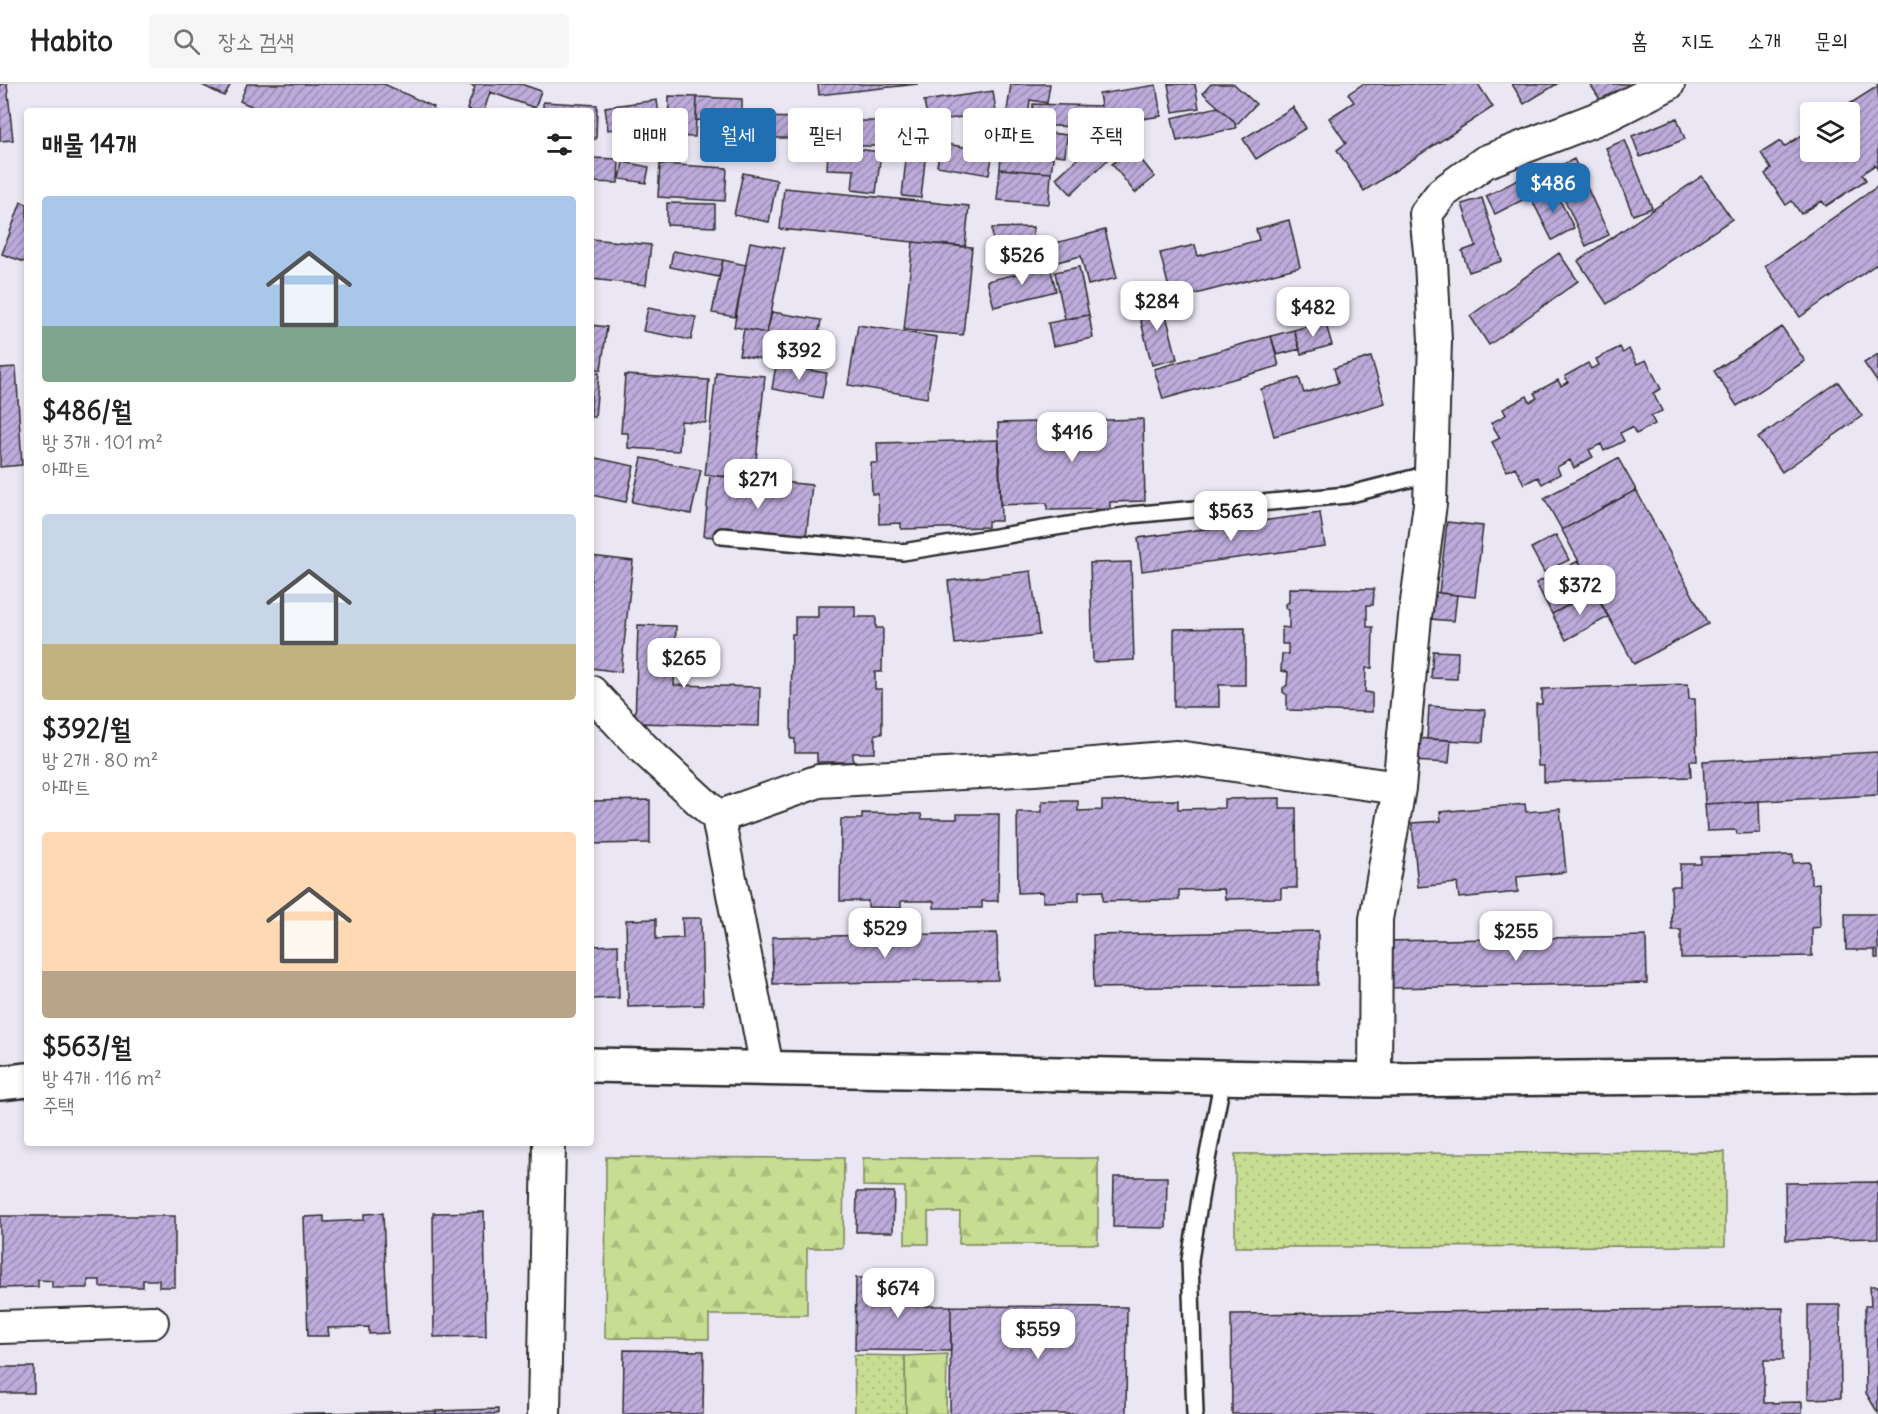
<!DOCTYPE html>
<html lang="ko">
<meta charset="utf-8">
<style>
:root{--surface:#fff;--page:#f6f6f6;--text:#222;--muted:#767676;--line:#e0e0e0;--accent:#1f6fb2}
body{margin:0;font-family:Delius,"Poor Story",sans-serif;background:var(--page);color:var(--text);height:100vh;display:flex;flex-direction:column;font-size:22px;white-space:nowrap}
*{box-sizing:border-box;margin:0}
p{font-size:20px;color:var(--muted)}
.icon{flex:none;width:33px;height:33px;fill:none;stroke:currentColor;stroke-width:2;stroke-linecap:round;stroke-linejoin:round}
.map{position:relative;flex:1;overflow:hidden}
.sheet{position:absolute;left:24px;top:24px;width:570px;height:1038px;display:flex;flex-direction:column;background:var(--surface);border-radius:6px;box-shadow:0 3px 9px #0003}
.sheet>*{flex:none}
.banner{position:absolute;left:612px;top:24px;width:570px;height:54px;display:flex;gap:12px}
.tools{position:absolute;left:1800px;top:18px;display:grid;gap:12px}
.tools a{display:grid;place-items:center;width:60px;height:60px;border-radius:6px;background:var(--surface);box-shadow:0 3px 9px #0003;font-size:30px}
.price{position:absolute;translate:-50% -51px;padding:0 14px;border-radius:12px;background:#fff;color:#222;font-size:20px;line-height:39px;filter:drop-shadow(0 2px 3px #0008)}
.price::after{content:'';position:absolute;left:50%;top:36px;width:18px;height:14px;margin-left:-9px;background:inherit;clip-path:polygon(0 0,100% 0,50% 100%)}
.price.selected{background:var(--accent);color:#fff}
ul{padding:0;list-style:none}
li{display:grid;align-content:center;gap:12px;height:318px;padding:0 18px}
li span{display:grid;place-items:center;height:186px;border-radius:6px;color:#555}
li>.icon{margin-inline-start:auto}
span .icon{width:108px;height:108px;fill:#fffc;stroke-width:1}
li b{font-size:26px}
h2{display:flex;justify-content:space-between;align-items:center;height:72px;padding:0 18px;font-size:26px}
.tag{padding:0 21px;border-radius:6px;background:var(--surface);box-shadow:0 3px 9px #0003;font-size:21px;line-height:54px}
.tag.selected{background:var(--accent);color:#fff}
header{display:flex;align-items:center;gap:36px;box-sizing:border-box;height:84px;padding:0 30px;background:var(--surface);border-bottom:2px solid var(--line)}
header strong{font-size:28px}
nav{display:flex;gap:33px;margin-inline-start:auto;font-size:21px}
.search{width:420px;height:54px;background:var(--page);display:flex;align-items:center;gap:15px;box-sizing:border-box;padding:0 21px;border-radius:6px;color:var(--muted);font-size:22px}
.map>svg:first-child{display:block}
.grass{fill:url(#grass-dots);stroke:#79845e;stroke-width:1.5}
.forest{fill:url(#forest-firs);stroke:#79845e;stroke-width:1.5}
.building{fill:url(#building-hatch);stroke:#2b2b2b;stroke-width:1.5}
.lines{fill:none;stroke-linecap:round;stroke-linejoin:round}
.lane-casing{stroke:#2b2b2b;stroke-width:20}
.street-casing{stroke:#2b2b2b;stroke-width:36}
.secondary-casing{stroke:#2b2b2b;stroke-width:38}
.lane{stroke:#fff;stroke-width:15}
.street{stroke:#fff;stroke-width:32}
.secondary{stroke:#fff;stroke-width:33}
</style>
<header>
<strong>Habito</strong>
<div class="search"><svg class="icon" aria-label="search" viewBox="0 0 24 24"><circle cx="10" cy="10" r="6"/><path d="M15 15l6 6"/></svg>장소 검색</div>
<nav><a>홈</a><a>지도</a><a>소개</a><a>문의</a></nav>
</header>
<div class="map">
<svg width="1878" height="1330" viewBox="0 0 1878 1330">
<defs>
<pattern id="grass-dots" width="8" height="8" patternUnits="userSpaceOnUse" patternTransform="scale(1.5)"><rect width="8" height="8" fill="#c7dd92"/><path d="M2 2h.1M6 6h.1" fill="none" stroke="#abbe7e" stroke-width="1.8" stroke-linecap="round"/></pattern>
<pattern id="forest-firs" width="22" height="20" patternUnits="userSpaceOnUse" patternTransform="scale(1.5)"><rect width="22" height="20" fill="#c7dd92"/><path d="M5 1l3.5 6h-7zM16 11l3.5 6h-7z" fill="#abbe7e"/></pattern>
<pattern id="building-hatch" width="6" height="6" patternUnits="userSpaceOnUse" patternTransform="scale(1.5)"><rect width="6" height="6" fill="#bdabdb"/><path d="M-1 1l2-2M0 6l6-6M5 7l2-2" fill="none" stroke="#9a8bb2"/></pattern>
</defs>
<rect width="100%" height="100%" fill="#ebe6f4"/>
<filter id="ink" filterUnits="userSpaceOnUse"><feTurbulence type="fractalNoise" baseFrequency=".0167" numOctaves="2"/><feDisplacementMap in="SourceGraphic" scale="12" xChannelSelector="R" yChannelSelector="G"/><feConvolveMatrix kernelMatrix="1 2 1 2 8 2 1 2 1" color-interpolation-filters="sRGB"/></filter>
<g filter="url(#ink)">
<path class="grass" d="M 1725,1068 L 1725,1162 L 1235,1163 L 1235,1070 Z
M 854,1271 L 905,1272 L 906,1330 L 855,1330 Z"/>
<path class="forest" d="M 606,1073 L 844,1074 L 843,1164 L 807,1164 L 807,1231 L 709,1231 L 709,1255 L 605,1254 Z
M 863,1074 L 1098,1074 L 1098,1160 L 959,1160 L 960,1128 L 928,1128 L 928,1160 L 905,1160 L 905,1103 L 863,1102 Z
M 947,1270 L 946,1330 L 906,1330 L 905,1272 Z"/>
<path class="building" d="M 0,0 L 7,0 L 13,56 L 0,57 Z
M 200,0 L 231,0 L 224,12 Z
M 247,0 L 384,0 L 434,23 L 432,27 L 262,27 L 240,17 Z
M 467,0 L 521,0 L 541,7 L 535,24 L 490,8 L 484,27 L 471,27 L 467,25 L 475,3 Z
M 818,0 L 918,0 L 819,11 Z
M 1011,0 L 1050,0 L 1047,19 L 1030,16 L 1027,43 L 1005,40 Z
M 1168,0 L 1195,0 L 1199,24 L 1173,28 Z
M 1211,0 L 1234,0 L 1256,20 L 1237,40 L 1203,9 Z
M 1363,0 L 1478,0 L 1493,23 L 1364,107 L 1337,66 L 1346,59 L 1329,34 L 1354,18 L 1348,10 Z
M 1512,0 L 1557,0 L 1524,20 Z
M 1590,0 L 1628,0 L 1630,2 L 1603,20 Z
M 1877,0 L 1878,0 L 1878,86 L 1875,81 L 1862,90 L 1866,96 L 1826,122 L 1822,117 L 1801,130 L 1792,117 L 1786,121 L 1765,90 L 1771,85 L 1761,69 L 1780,57 L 1784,63 L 1810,46 L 1810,68 L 1850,68 L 1850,28 L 1837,28 L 1878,2 Z
M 1156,1 L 1161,32 L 1102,41 L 1102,52 L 1076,52 L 1076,43 L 1032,41 L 1033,20 L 1101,22 L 1099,10 Z
M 993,7 L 996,28 L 928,38 L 924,17 Z
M 669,12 L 697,13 L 695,53 L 668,52 Z
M 697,13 L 742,15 L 742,38 L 696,36 Z
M 657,16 L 660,39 L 608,46 L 605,23 Z
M 543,18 L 597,21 L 596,55 L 591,55 L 591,27 L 543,27 Z
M 1218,23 L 1234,37 L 1236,44 L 1177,57 L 1172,34 Z
M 1293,23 L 1306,44 L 1256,75 L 1243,55 Z
M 752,33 L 806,34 L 805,54 L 752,54 Z
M 1677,34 L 1685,55 L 1640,73 L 1632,52 Z
M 826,37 L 920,37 L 920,62 L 826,62 Z
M 1025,46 L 1067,51 L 1065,72 L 1023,68 Z
M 1101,53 L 1115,69 L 1071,110 L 1056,94 Z
M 1625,56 L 1652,124 L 1633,131 L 1606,64 Z
M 941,59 L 993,68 L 989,91 L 937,82 Z
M 857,65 L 881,68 L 876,109 L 852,106 L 854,86 L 827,85 L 828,68 L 856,70 Z
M 907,66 L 926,68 L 921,114 L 902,112 Z
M 1001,69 L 1053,74 L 1051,89 L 1000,85 Z
M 1126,70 L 1139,73 L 1155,93 L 1135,109 L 1112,80 Z
M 591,74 L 619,75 L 618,99 L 591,98 Z
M 1574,75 L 1609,151 L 1586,162 L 1551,86 Z
M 623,78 L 649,83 L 646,99 L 620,95 Z
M 660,80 L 727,84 L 725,117 L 658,113 Z
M 1000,85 L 1051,89 L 1049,120 L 997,116 Z
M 1535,87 L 1544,105 L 1495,130 L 1486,112 Z
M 743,89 L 777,96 L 769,138 L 734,131 Z
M 1702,92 L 1732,135 L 1607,220 L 1578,177 Z
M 1878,102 L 1878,179 L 1800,233 L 1765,182 Z
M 784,104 L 969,122 L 965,163 L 780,145 Z
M 1554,105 L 1574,144 L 1552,156 L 1532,116 Z
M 1482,114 L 1502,177 L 1469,188 L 1462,167 L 1476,162 L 1462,120 Z
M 21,118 L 27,120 L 27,179 L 2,170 Z
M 667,119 L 715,120 L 715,143 L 667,141 Z
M 1289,136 L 1300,183 L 1172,216 L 1160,169 L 1195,161 L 1198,172 L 1259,156 L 1256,145 Z
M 1033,143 L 1033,164 L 993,165 L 992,144 Z
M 1105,146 L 1117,194 L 1088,201 L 1081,172 L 1053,179 L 1048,161 Z
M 591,155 L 651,161 L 646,201 L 591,195 Z
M 750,158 L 784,164 L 767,249 L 734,243 Z
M 913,158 L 972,163 L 963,251 L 904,246 Z
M 673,167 L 723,176 L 719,193 L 670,183 Z
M 1559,169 L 1578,197 L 1489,261 L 1470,232 Z
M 723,176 L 746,181 L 735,233 L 712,229 Z
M 1050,182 L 1056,207 L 994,223 L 987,197 Z
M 1079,183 L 1089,231 L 1065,235 L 1055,188 Z
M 1162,215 L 1177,275 L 1152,281 L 1137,222 Z
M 648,224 L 696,233 L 691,256 L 643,247 Z
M 772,228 L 821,236 L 813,284 L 739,271 L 744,245 L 767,249 Z
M 1089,231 L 1093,254 L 1053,262 L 1048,239 Z
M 1325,237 L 1332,261 L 1301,270 L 1294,246 Z
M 591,241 L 607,243 L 601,286 L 591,284 Z
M 858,241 L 937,253 L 927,314 L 848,301 Z
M 1782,243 L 1805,277 L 1737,322 L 1714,287 Z
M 1294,246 L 1300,265 L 1277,271 L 1271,252 Z
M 1271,252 L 1279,282 L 1163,315 L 1154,285 Z
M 1620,263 L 1623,269 L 1629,265 L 1637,280 L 1646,276 L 1661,305 L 1653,309 L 1662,327 L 1651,332 L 1655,340 L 1636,350 L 1632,343 L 1620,349 L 1624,357 L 1604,367 L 1601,360 L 1589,366 L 1593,373 L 1574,384 L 1570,376 L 1557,383 L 1560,390 L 1542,400 L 1538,393 L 1524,400 L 1515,383 L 1507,387 L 1492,358 L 1500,354 L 1491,339 L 1506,331 L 1503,325 L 1527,312 L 1530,318 L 1537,314 L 1534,309 L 1558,296 L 1561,302 L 1568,298 L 1565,292 L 1588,279 L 1591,285 L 1599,281 L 1596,275 Z
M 1878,270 L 1878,299 L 1864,279 Z
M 1371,273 L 1385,319 L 1274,352 L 1261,305 L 1299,294 L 1304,309 L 1338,299 L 1334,284 Z
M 776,281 L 827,289 L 822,314 L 772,305 Z
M 16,283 L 22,381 L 0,383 L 0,284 Z
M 716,288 L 765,292 L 754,395 L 705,391 Z
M 591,289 L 599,289 L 595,333 L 591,333 Z
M 625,291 L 709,296 L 706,339 L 681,337 L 679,367 L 628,364 L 628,349 L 621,349 Z
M 1838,298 L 1862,332 L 1782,388 L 1758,354 Z
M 1143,335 L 1145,417 L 1110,418 L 1110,425 L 1047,426 L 1047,419 L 1000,421 L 998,339 Z
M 999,356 L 1001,437 L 988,437 L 988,443 L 901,445 L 901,439 L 879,440 L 878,410 L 872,410 L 871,379 L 878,379 L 877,359 Z
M 591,373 L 634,382 L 626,418 L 591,411 Z
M 642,374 L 701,386 L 691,430 L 632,418 Z
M 1618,374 L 1636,406 L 1562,446 L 1544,414 Z
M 710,391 L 812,401 L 805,462 L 704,452 Z
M 1636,406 L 1708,540 L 1634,580 L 1562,446 Z
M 1320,429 L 1325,462 L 1142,487 L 1138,454 Z
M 1447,438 L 1483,442 L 1475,513 L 1439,509 Z
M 1556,451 L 1569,476 L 1544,488 L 1531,464 Z
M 591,472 L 633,477 L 621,588 L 591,584 Z
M 1578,477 L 1594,507 L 1552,530 L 1536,499 Z
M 1131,478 L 1134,576 L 1093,578 L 1090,479 Z
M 1031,487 L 1039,551 L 955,560 L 948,497 Z
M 1289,504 L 1374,505 L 1373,521 L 1367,521 L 1367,543 L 1373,543 L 1372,584 L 1366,584 L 1365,608 L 1372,609 L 1372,628 L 1287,626 L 1287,611 L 1283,608 L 1283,604 L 1287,601 L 1288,588 L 1281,587 L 1282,570 L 1288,570 L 1288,560 L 1282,560 L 1282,543 L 1289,544 L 1289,526 L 1285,524 L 1285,520 L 1289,518 Z
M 1594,507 L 1608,533 L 1566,556 L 1552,530 Z
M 1433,508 L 1457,511 L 1454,537 L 1430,535 Z
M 818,522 L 855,522 L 855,533 L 876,533 L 876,544 L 883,544 L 882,588 L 875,588 L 875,605 L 882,605 L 882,650 L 875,650 L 875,669 L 853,669 L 853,678 L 817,678 L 817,669 L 795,669 L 795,655 L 791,655 L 792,550 L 795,550 L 795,533 L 818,533 Z
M 638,541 L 676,542 L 674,601 L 760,603 L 759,642 L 635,639 Z
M 1245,544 L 1245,601 L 1219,601 L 1219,623 L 1174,623 L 1174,545 Z
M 1433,567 L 1458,568 L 1457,595 L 1431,594 Z
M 1688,600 L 1689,615 L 1695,615 L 1697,677 L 1690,677 L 1691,693 L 1544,698 L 1544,682 L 1538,682 L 1536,620 L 1542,620 L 1542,605 Z
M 1429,622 L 1485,626 L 1483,658 L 1427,655 Z
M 1413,654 L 1451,656 L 1449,679 L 1411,677 Z
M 1878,668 L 1878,711 L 1705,720 L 1703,677 Z
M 1280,714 L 1280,724 L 1296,724 L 1297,804 L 1281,804 L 1281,814 L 1225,815 L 1224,805 L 1179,806 L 1179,816 L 1103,817 L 1103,807 L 1079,808 L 1079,817 L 1043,818 L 1043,808 L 1018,809 L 1017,728 L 1042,728 L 1042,717 L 1078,717 L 1078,727 L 1102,726 L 1102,717 L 1178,716 L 1178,725 L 1224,724 L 1224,715 Z
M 650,716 L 650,759 L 591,760 L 591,717 Z
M 1759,717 L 1760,749 L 1737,750 L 1736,746 L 1707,747 L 1705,720 Z
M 1525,720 L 1526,728 L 1560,725 L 1566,788 L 1517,793 L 1518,808 L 1459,814 L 1457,799 L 1418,803 L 1412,739 L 1441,737 L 1440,728 Z
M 862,729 L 921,730 L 922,735 L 957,735 L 957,730 L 999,730 L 998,817 L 982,817 L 982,824 L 934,824 L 934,817 L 901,817 L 901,824 L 868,823 L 868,817 L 840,817 L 841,735 L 862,735 Z
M 1793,771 L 1793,779 L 1810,778 L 1811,800 L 1819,799 L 1820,843 L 1812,844 L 1812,872 L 1681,874 L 1681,846 L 1672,846 L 1671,802 L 1680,802 L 1680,780 L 1701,780 L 1701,773 Z
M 1845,830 L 1878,830 L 1878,874 L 1875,874 L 1875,866 L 1846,866 Z
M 682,834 L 701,834 L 703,921 L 628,923 L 626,836 L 656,835 L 656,855 L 683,854 Z
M 1318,847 L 1318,901 L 1094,904 L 1093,851 Z
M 997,849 L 998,896 L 773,900 L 772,853 Z
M 1646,852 L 1647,899 L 1386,904 L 1385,857 Z
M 618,861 L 619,914 L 591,915 L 591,862 Z
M 1114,1093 L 1167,1093 L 1166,1144 L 1113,1143 Z
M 1878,1098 L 1878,1154 L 1786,1156 L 1785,1099 Z
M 857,1108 L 894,1108 L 893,1148 L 856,1148 Z
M 484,1128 L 486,1252 L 434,1253 L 433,1129 Z
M 383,1129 L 388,1249 L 369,1250 L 369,1243 L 328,1244 L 329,1252 L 308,1252 L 304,1133 L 324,1132 L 324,1138 L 364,1136 L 364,1130 Z
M 0,1132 L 175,1132 L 175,1203 L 159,1203 L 159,1196 L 143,1196 L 143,1203 L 100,1203 L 100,1196 L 88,1196 L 88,1204 L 52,1204 L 52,1197 L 38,1196 L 38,1203 L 0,1204 Z
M 856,1194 L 907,1194 L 907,1222 L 951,1222 L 951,1267 L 855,1266 Z
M 1870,1202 L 1878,1202 L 1878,1329 L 1866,1309 L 1865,1222 L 1871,1222 Z
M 1808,1221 L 1840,1221 L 1841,1314 L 1808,1315 Z
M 951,1222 L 1127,1223 L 1126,1330 L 950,1330 Z
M 1783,1224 L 1783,1276 L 1764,1276 L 1764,1319 L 1802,1318 L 1802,1330 L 1232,1330 L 1231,1230 Z
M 624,1266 L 704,1267 L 703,1330 L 623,1330 Z
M 0,1283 L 34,1283 L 34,1309 L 0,1309 Z
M 498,1325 L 498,1330 L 436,1330 L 436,1327 Z
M 436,1327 L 436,1330 L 255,1330 Z"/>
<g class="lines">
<defs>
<path id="lane" d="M 722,452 L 903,468 L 1130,431 L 1347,411 L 1429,390
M 1195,1330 L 1190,1176 L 1203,1096 L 1223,994"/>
<path id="street" d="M 591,608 L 643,664 L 718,733 L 819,697 L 1034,685 L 1177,673 L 1399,704
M 718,733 L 767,984
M 1375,996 L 1376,835 L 1399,704 L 1415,533 L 1430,420 L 1435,257 L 1431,177 L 1426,130 L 1442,109 L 1485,78 L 1609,30 L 1668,0
M 0,1243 L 152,1238
M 544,1330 L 549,1059"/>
<path id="secondary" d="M 591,981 L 1375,996 L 1878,991
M 0,999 L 27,996"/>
</defs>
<use href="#lane" class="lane-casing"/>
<use href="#street" class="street-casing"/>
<use href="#secondary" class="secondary-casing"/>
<use href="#lane" class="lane"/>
<use href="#street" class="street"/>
<use href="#secondary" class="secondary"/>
</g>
</g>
</svg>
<div class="tools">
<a><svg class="icon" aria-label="layers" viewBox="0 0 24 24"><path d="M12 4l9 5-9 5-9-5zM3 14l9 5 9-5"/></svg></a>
</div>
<b class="price selected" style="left:1553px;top:130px">$486</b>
<b class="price" style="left:1022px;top:202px">$526</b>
<b class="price" style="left:1157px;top:248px">$284</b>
<b class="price" style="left:1313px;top:254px">$482</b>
<b class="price" style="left:799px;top:297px">$392</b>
<b class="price" style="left:1072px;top:379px">$416</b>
<b class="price" style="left:758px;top:426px">$271</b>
<b class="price" style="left:1231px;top:458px">$563</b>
<b class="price" style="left:1580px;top:532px">$372</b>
<b class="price" style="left:684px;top:605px">$265</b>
<b class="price" style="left:885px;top:875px">$529</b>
<b class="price" style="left:1516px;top:878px">$255</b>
<b class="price" style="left:898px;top:1235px">$674</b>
<b class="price" style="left:1038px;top:1276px">$559</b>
<div class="banner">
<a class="tag">매매</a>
<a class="tag selected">월세</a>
<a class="tag">필터</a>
<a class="tag">신규</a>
<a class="tag">아파트</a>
<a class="tag">주택</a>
</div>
<section class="sheet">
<h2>매물 14개<svg class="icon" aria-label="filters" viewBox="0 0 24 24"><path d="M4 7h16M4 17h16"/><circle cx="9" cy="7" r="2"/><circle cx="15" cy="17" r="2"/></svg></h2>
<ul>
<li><span style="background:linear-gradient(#a9c7e8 70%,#7fa58c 0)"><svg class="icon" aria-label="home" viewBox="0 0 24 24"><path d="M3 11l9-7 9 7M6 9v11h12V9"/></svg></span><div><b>$486/월</b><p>방 3개 · 101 m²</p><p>아파트</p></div></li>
<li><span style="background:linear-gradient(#c9d6e8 70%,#c2b280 0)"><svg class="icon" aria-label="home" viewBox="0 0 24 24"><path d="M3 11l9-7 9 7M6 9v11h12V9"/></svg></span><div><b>$392/월</b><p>방 2개 · 80 m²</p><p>아파트</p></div></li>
<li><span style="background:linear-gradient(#ffd9b3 75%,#b9a48a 0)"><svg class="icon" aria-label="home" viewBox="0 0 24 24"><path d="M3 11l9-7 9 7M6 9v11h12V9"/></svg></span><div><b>$563/월</b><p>방 4개 · 116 m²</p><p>주택</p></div></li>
</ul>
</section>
</div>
